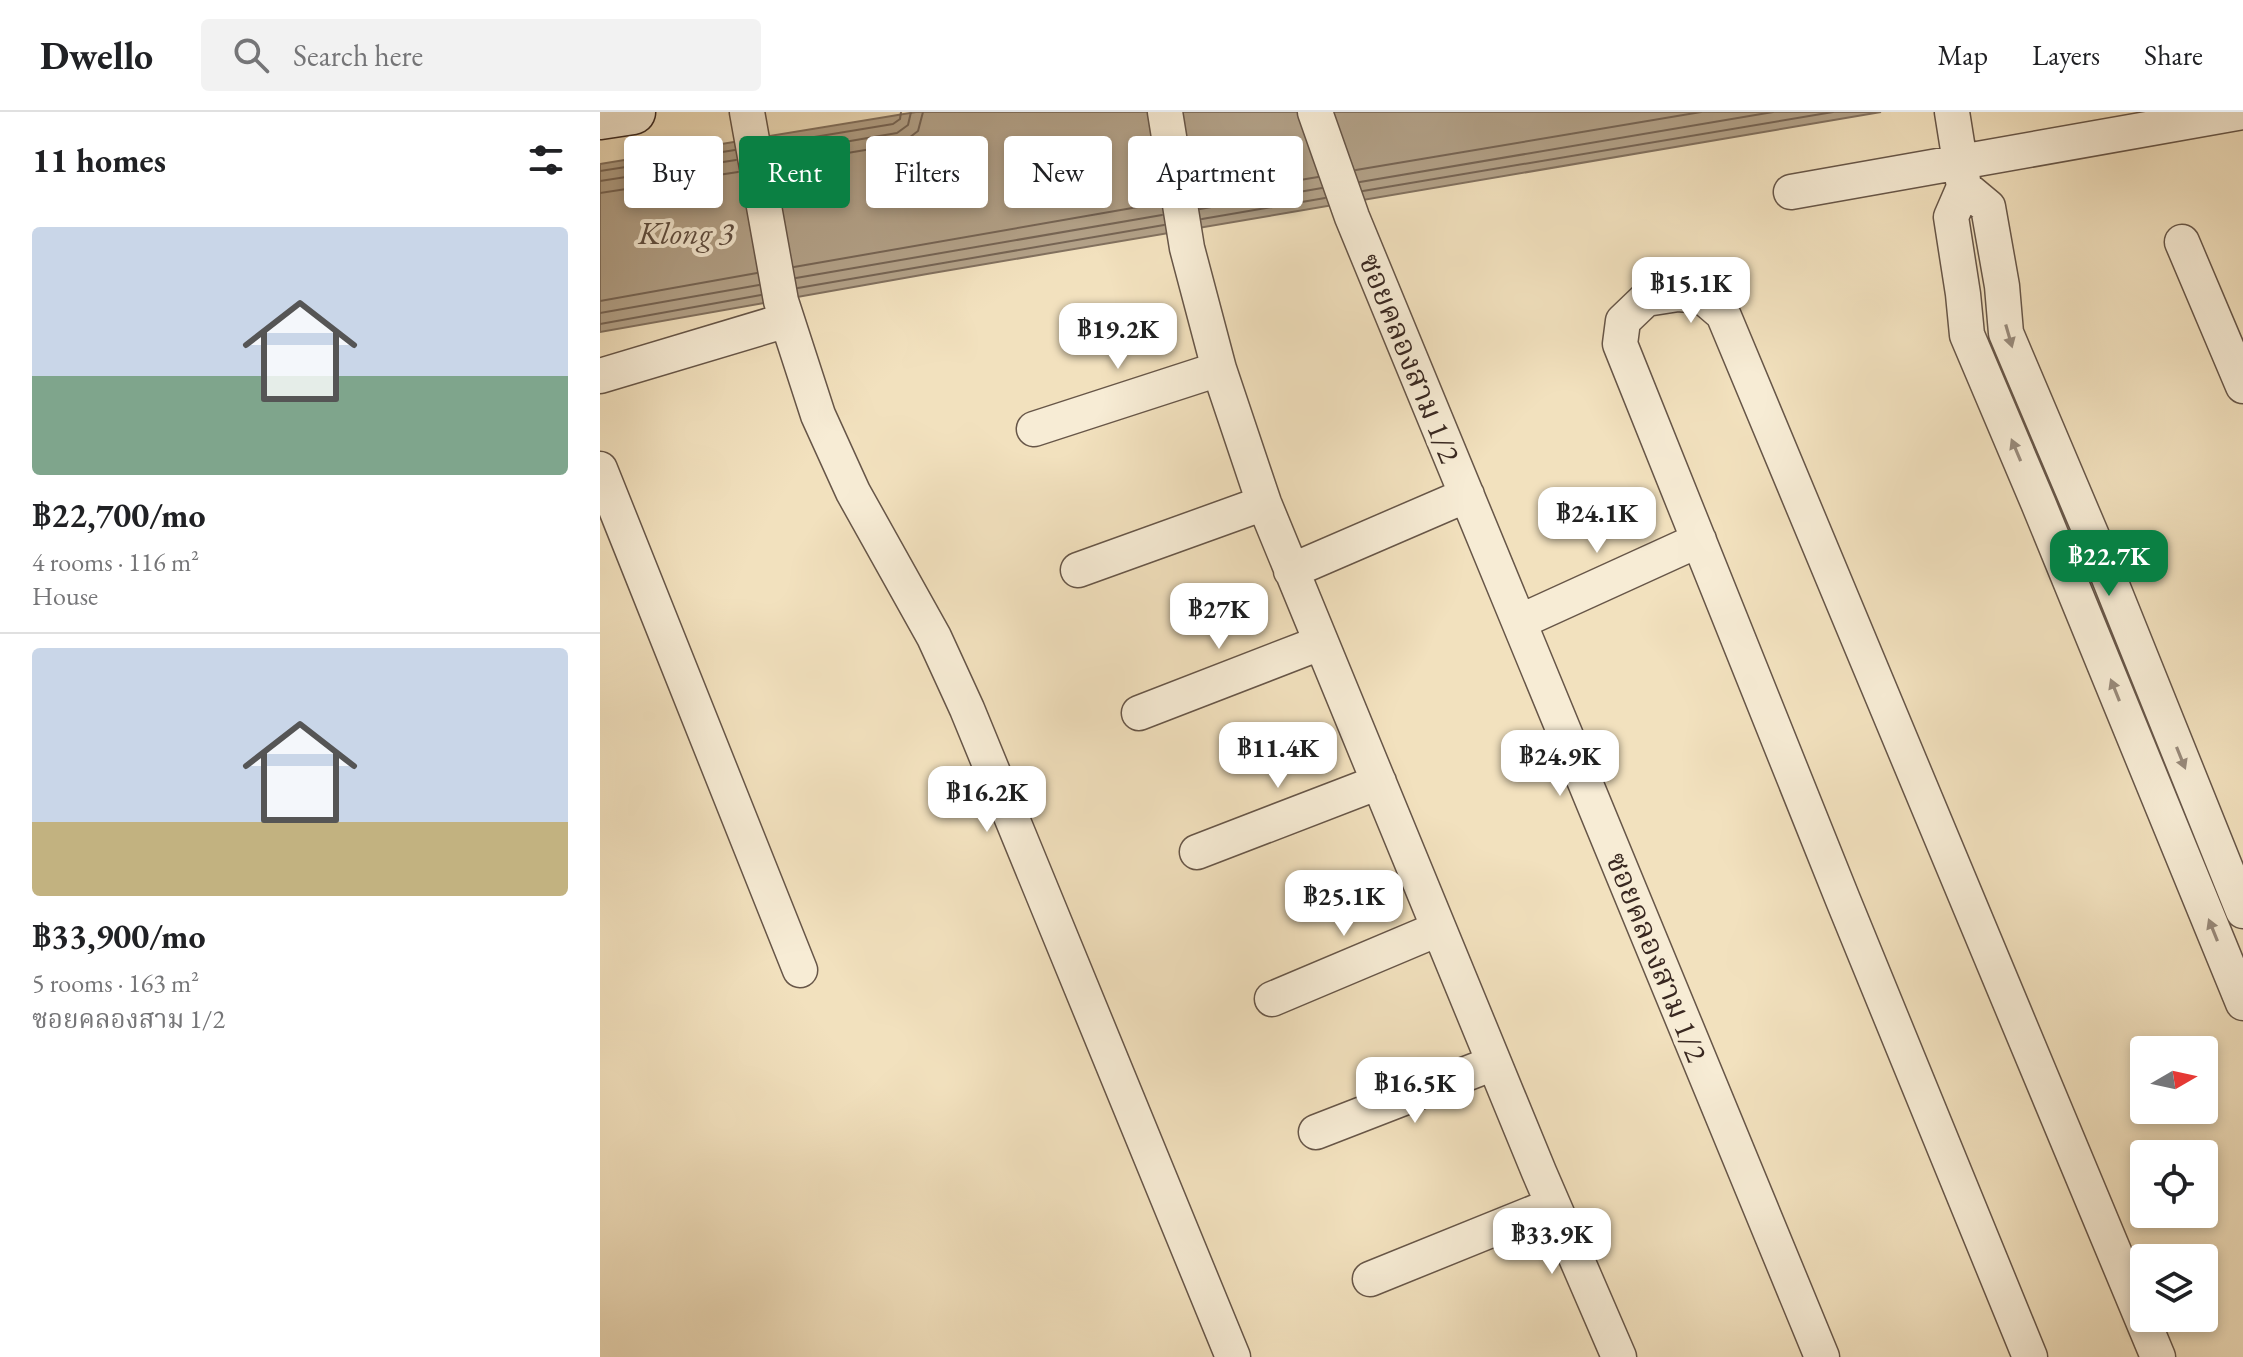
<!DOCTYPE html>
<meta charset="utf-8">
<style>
:root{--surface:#fff;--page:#f2f2f2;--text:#202124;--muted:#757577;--line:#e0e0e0;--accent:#0b8043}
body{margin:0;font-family:"EB Garamond","Noto Serif Thai",serif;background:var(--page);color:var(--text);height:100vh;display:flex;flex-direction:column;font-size:30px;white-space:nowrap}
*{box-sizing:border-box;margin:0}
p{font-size:26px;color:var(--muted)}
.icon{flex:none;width:44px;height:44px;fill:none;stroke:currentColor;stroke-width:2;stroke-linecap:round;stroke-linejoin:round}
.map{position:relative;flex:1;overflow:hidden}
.details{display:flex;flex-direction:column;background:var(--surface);width:600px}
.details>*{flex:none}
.hud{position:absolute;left:24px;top:24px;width:760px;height:72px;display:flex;gap:16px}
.needle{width:52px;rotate:81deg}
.buttons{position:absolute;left:1530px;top:924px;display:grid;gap:16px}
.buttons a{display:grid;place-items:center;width:88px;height:88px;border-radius:8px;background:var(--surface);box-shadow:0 4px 12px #0003;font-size:40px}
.price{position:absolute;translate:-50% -68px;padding:0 18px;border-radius:16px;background:#fff;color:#222;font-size:26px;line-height:52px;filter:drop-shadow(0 2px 4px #0008)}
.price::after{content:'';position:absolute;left:50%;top:48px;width:24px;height:18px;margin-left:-12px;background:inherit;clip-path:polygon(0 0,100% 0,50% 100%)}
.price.on{background:var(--accent);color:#fff}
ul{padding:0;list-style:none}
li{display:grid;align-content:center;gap:16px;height:424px;padding:0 32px}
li+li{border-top:2px solid var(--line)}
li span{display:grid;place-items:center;height:248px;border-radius:8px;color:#555}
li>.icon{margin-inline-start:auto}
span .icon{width:144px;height:144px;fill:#fffc;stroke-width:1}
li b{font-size:34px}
h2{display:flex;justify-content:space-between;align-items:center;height:96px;padding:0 32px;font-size:34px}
.pill{padding:0 28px;border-radius:8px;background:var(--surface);box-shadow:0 4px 12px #0003;font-size:28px;line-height:72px}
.pill.on{background:var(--accent);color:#fff}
header{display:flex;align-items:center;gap:48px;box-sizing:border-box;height:112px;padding:0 40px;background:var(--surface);border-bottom:2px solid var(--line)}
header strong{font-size:38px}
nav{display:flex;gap:44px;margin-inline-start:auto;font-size:28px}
.search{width:560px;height:72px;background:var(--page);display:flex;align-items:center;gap:20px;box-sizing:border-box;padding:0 28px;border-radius:8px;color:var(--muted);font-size:30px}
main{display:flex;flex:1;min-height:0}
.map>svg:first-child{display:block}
.water{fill:#b3a289;stroke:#82715f;stroke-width:2}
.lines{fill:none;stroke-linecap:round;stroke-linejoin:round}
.shore{stroke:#766555;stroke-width:2}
.street-casing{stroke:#675648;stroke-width:37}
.secondary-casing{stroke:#392821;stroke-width:47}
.street{stroke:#f7ecd5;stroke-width:34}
.secondary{stroke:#f7ecd5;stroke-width:44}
.oneway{fill:#988a7b}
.labels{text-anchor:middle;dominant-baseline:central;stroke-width:8;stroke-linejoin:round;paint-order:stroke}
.street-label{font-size:30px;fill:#392821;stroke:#f7ecd5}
.water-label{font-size:32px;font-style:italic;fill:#5e4d40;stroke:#f7ecd5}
</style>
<header>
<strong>Dwello</strong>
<div class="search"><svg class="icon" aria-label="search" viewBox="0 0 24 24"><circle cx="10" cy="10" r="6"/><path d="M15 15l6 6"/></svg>Search here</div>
<nav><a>Map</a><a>Layers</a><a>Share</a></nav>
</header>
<main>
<section class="details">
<h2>11 homes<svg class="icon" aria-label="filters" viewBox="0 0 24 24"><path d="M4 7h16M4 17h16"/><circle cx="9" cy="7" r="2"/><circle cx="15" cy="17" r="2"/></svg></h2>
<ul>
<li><span style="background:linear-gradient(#c9d6e8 60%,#7fa58c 0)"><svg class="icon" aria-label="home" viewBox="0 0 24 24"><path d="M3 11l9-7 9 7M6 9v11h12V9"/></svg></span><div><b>฿22,700/mo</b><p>4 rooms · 116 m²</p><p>House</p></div></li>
<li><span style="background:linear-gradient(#c9d6e8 70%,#c2b280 0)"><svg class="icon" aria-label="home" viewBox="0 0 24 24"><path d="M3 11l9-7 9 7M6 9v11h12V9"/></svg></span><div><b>฿33,900/mo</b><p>5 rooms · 163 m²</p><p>ซอยคลองสาม 1/2</p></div></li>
</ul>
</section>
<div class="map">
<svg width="1643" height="1245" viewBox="0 0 1643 1245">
<rect width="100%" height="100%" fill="#f2e1be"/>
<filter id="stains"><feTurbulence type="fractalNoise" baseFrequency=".0025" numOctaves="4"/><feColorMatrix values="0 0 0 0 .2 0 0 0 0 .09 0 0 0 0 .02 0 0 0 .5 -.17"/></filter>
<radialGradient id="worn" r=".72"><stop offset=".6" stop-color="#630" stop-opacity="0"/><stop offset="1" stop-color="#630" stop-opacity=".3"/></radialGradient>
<path class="water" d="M 316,0 L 1281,0 L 327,162 L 0,220 L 0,52 Z"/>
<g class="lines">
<path class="shore" d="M 172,32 L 293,12 L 300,7 L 301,0
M 174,42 L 297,21 L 308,13 L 311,0
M 176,53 L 301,32 L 318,19 L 323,0
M 756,58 L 1101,0
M 0,59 L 135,38
M 0,69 L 136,48
M 760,70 L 1173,0
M 763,79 L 1233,0
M 0,81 L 138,60
M 598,85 L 718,65
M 600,97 L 722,76
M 602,107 L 725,86
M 194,155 L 561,91
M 196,166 L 562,103
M 198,176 L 564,113
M 0,189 L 157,161
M 0,201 L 159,173
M 0,212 L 161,183"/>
<defs>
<path id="street" d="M 147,0 L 181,189 L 218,303 L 253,380 L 334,525 L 367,597 L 633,1245
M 565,0 L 587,136 L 619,257 L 664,391 L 939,1060 L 1019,1245
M 715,0 L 752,105 L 1222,1245
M 1352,0 L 1364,75 L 1351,105 L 1363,182 L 1367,223 L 1439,393 L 1643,891
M 1364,75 L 1388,95 L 1402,174 L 1406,221 L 1495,431 L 1643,799
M 1191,80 L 1643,0
M 1582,130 L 1643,274
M 0,264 L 187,208
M 434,317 L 619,257
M 0,357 L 200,858
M 478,458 L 664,391
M 691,459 L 867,383
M 919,510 L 1099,428
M 539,601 L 720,531
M 597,740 L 779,670
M 672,887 L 838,817
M 716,1020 L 894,951
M 770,1167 L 953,1093
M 1430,1245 L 1243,788 L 1020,232 L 1023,209 L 1046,187 L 1078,182 L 1102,184 L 1123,202 L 1558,1245"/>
<path id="secondary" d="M 0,5 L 33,0"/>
</defs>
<use href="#street" class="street-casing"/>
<use href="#secondary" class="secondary-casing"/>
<use href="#street" class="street"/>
<use href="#secondary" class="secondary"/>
</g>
<defs><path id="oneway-solid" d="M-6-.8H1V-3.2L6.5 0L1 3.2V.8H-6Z" transform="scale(2)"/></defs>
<g class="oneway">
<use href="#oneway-solid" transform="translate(1409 224) rotate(74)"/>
<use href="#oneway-solid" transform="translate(1416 338) rotate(-113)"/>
<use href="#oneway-solid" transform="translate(1515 578) rotate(-112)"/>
<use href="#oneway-solid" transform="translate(1581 646) rotate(68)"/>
<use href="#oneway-solid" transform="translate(1613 818) rotate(-112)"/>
</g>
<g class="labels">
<g class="street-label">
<text transform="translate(810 246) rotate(68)">ซอยคลองสาม 1/2</text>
<text transform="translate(1057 845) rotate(68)">ซอยคลองสาม 1/2</text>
</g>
<g class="water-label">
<text x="86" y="121">Klong 3</text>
</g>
</g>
<rect width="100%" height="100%" filter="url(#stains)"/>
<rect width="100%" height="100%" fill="url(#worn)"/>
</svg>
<div class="buttons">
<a><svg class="needle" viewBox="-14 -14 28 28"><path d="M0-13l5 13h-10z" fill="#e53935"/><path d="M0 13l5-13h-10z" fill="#757577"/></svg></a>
<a><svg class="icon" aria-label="locate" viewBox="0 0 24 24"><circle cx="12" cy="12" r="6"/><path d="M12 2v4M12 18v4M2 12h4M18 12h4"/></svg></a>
<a><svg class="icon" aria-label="layers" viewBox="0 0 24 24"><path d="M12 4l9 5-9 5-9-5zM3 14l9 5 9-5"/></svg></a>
</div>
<b class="price" style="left:1091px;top:213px">฿15.1K</b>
<b class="price" style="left:518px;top:259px">฿19.2K</b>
<b class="price" style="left:997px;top:443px">฿24.1K</b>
<b class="price on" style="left:1509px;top:486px">฿22.7K</b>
<b class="price" style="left:619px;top:539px">฿27K</b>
<b class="price" style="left:678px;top:678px">฿11.4K</b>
<b class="price" style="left:960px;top:686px">฿24.9K</b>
<b class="price" style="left:387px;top:722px">฿16.2K</b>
<b class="price" style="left:744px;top:826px">฿25.1K</b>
<b class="price" style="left:815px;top:1013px">฿16.5K</b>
<b class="price" style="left:952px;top:1164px">฿33.9K</b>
<div class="hud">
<a class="pill">Buy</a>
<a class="pill on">Rent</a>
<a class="pill">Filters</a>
<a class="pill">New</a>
<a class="pill">Apartment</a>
</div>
</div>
</main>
